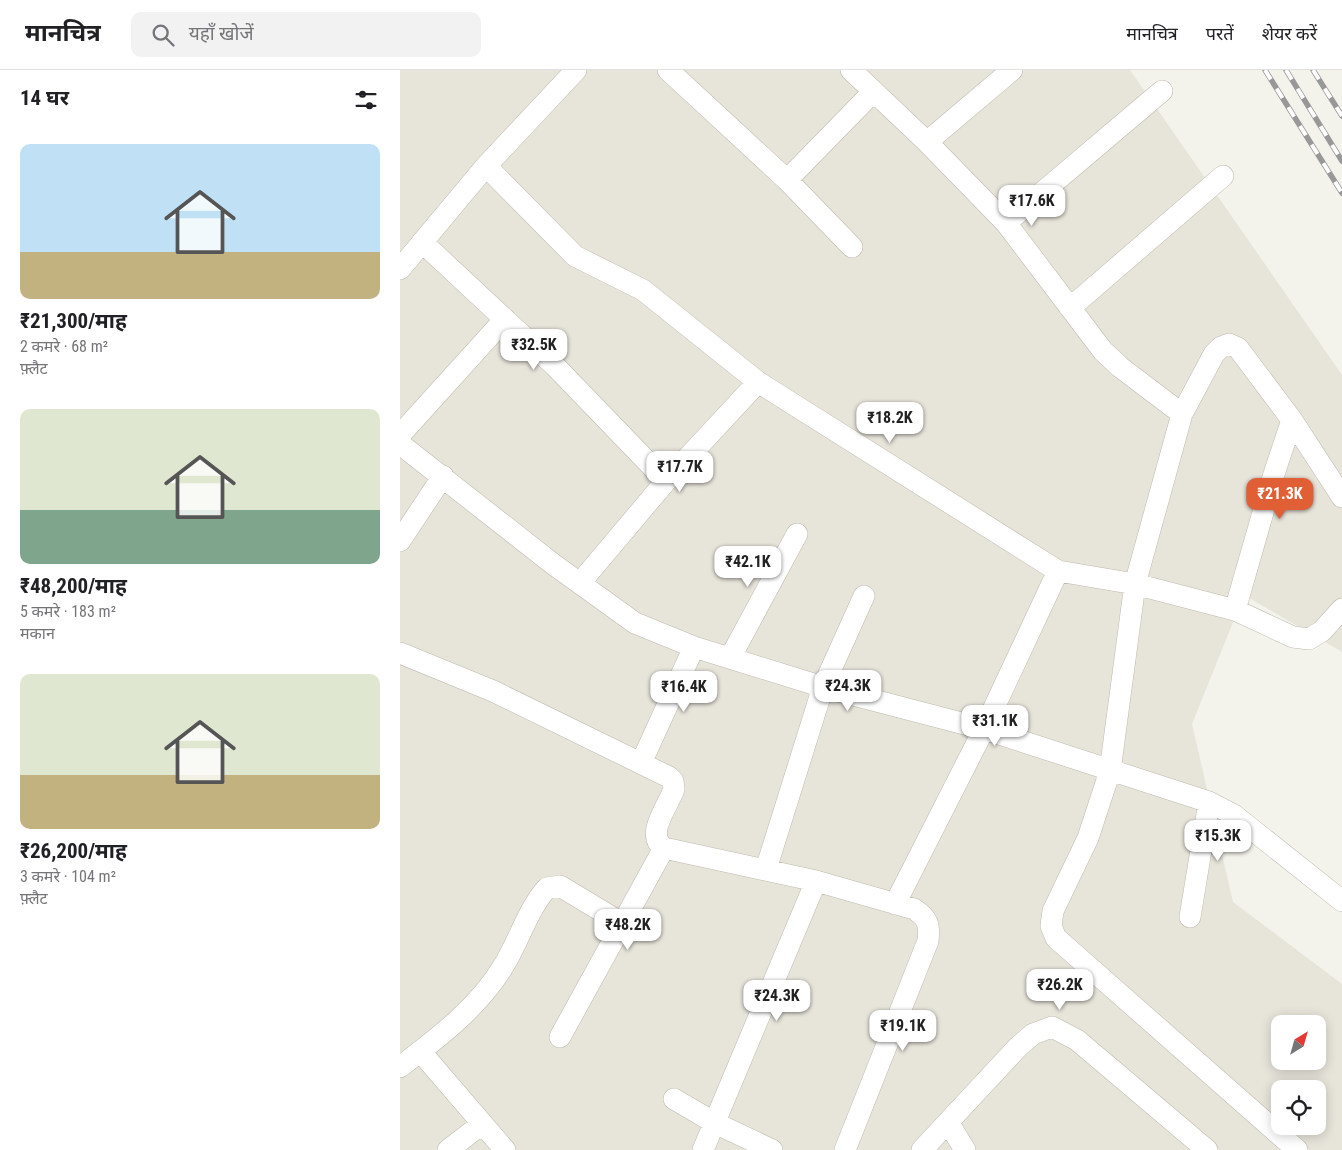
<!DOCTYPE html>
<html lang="hi">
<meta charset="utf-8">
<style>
:root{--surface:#fff;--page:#f2f2f2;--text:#202124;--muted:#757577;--line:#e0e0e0;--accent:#e05f35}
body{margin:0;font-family:"Roboto Condensed","Noto Sans Devanagari",sans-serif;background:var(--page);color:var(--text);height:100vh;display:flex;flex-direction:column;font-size:19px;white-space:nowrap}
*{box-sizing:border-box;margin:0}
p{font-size:16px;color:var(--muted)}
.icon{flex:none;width:28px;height:28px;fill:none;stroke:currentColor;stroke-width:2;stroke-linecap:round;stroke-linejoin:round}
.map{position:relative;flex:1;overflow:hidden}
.details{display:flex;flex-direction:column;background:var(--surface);width:400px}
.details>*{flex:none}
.needle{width:32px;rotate:37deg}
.fabs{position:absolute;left:871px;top:945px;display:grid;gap:10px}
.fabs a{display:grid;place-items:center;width:55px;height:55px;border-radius:10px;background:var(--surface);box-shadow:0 2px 12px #0003;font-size:25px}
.price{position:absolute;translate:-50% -42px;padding:0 11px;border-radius:10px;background:#fff;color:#222;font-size:16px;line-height:32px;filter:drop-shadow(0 1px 2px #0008)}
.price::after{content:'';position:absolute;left:50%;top:30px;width:15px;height:11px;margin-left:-8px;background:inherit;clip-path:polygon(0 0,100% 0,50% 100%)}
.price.on{background:var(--accent);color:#fff}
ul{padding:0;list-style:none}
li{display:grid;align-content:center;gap:10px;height:265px;padding:0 20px}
li span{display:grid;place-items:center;height:155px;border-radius:10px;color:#555}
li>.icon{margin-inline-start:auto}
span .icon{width:90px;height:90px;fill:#fffc;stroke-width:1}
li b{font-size:21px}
h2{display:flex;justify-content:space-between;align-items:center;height:60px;padding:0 20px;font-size:21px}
header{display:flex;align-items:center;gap:30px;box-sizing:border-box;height:70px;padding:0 25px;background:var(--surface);border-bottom:1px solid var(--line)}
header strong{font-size:24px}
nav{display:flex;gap:28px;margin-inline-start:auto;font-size:18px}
.search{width:350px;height:45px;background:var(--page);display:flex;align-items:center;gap:12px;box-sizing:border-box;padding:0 18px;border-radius:10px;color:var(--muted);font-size:19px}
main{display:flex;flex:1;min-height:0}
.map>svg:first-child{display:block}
.residential{fill:#e7e4da;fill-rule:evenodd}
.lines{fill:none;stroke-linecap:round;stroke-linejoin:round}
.street-casing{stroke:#bebaae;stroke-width:22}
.street{stroke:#fff;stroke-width:21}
.rail-casing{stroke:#989898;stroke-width:5.5}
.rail{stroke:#fff;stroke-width:4;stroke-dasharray:11;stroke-linecap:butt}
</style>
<header>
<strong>मानचित्र</strong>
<div class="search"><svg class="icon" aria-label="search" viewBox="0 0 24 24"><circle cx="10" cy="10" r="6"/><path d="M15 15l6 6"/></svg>यहाँ खोजें</div>
<nav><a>मानचित्र</a><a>परतें</a><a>शेयर करें</a></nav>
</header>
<main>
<section class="details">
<h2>14 घर<svg class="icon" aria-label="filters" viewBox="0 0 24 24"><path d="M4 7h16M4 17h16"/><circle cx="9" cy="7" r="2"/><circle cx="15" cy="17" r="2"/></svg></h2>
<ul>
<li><span style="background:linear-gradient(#bfe0f5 70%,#c2b280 0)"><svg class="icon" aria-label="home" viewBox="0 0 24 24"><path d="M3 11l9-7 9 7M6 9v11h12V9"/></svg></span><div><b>₹21,300/माह</b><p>2 कमरे · 68 m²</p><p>फ़्लैट</p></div></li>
<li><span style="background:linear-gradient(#dfe7d0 65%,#7fa58c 0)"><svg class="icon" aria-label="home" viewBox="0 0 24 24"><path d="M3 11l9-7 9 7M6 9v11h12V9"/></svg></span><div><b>₹48,200/माह</b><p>5 कमरे · 183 m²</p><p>मकान</p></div></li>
<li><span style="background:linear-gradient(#dfe7d0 65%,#c2b280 0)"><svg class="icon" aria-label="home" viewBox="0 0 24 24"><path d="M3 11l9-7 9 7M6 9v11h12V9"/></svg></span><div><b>₹26,200/माह</b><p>3 कमरे · 104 m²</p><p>फ़्लैट</p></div></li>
</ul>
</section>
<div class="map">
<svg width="942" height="1080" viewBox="0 0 942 1080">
<rect width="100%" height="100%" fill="#f3f2eb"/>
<path class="residential" d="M 0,0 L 730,0 L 942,305 L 942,582 L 844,525 L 792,654 L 833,832 L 942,914 L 942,1080 L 0,1080 ZM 880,954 L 918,954 L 918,991 L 880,991 ZM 880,1019 L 918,1019 L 918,1056 L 880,1056 Z"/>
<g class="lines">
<defs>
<path id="street" d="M 268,0 L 387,110 L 452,177
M 451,0 L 527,72 L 606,153 L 703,281 L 720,297 L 782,344
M 527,72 L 612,0
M 86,96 L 175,186 L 243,220 L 358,312 L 658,501 L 735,514 L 835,540 L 893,567 L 909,569 L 922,561 L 942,539
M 387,110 L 473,22
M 606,153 L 762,21
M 22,172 L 155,296 L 266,411
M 0,199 L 86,96 L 176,0
M 670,238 L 823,106
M 0,365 L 105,249
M 0,374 L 153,494 L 235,553 L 294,577 L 423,617 L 584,659 L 809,732 L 834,745 L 942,831
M 0,471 L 43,406
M 180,513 L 266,411 L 358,312
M 835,540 L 874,404 L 892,350
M 0,583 L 93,621 L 269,707 L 273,711 L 274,719 C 269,735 244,765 264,778 L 416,811 L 514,839 C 528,848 530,855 528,871 L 445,1080
M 330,588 L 397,464
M 241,693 L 294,577
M 366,799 L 423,617 L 464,526
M 495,834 L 584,659 L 658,501
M 790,847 L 809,732
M 160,967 L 264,778
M 20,981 L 105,1080
M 0,997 C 38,968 80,936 104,895 C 119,871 128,839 147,818 L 160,816 L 223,854
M 274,1029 L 315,1053 L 372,1080
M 548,1052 L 565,1080
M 48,1080 L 82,1054
M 303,1080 L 416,811
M 522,1080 L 618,977 L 633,964 L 652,957 L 677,970 L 807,1080
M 897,1080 L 656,868 L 651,856 L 653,841 L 688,768 L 710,701 L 735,514 L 782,344 L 814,284 L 821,277 L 829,274 L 838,278 L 892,350 L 942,427"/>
</defs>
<use href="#street" class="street-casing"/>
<use href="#street" class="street"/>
<defs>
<path id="rail" d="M 865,0 L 942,123
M 886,0 L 942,91
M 913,0 L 942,46"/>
</defs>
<use href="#rail" class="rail-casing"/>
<use href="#rail" class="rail"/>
</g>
</svg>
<div class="fabs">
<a><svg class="needle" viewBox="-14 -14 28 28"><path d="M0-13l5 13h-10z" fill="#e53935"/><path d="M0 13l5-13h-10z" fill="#757577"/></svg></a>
<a><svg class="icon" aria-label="locate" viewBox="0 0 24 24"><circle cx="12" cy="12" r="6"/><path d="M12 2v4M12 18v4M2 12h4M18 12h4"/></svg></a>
</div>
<b class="price" style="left:632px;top:157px">₹17.6K</b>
<b class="price" style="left:134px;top:301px">₹32.5K</b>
<b class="price" style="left:490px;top:374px">₹18.2K</b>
<b class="price" style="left:280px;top:423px">₹17.7K</b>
<b class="price on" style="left:880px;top:450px">₹21.3K</b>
<b class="price" style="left:348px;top:518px">₹42.1K</b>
<b class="price" style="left:448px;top:642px">₹24.3K</b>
<b class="price" style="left:284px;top:643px">₹16.4K</b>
<b class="price" style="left:595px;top:677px">₹31.1K</b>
<b class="price" style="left:818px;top:792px">₹15.3K</b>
<b class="price" style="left:228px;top:881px">₹48.2K</b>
<b class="price" style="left:660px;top:941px">₹26.2K</b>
<b class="price" style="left:377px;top:952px">₹24.3K</b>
<b class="price" style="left:503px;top:982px">₹19.1K</b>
</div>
</main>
